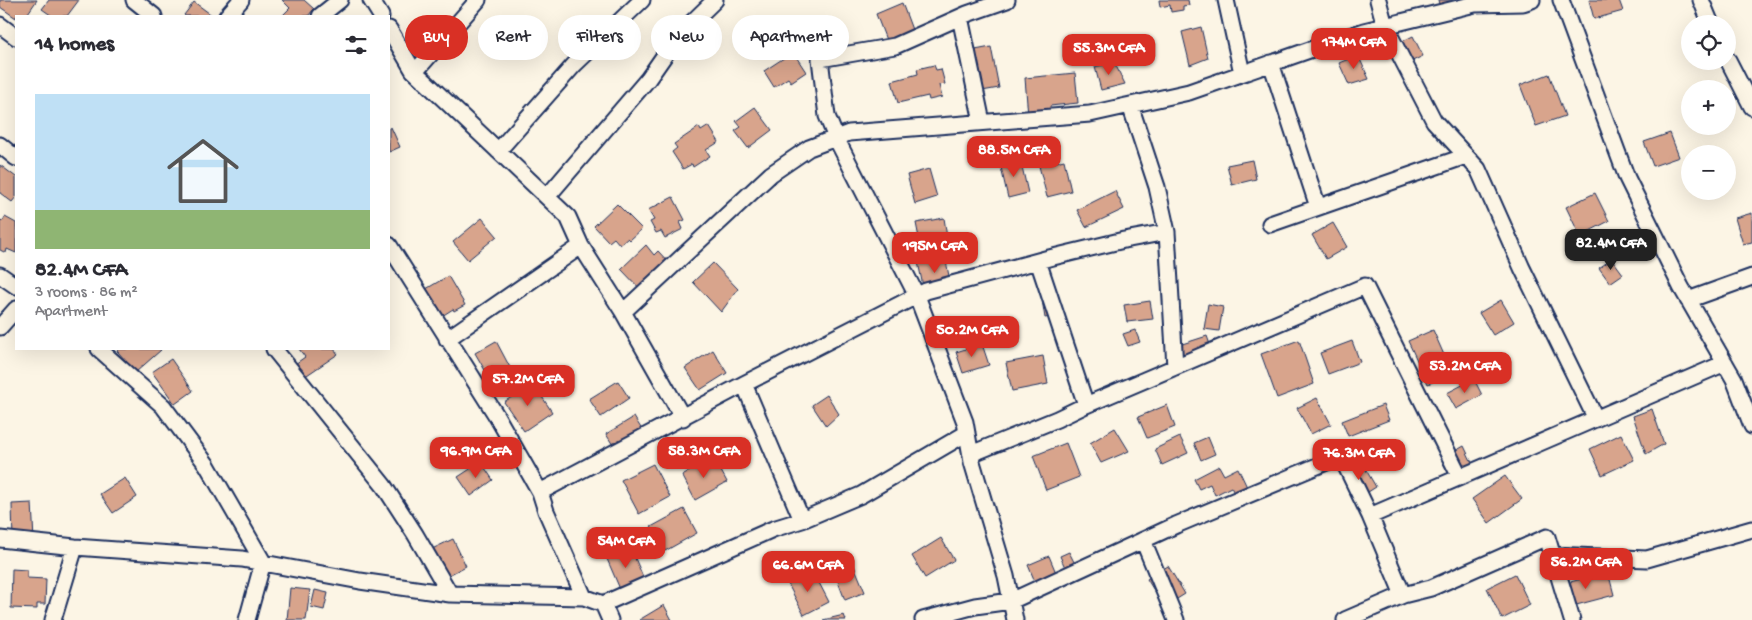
<!DOCTYPE html>
<meta charset="utf-8">
<style>
:root{--surface:#fff;--page:#f7f7f7;--text:#2b2b33;--muted:#7c7c81;--accent:#d93025}
body{margin:0;font-family:"Gochi Hand",sans-serif;background:var(--page);color:var(--text);height:100vh;display:flex;flex-direction:column;font-size:19px;white-space:nowrap}
*{box-sizing:border-box;margin:0}
p{font-size:16px;color:var(--muted)}
.icon{flex:none;width:28px;height:28px;fill:none;stroke:currentColor;stroke-width:2;stroke-linecap:round;stroke-linejoin:round}
.map{position:relative;flex:1;overflow:hidden}
.panel{position:absolute;left:15px;top:15px;width:375px;height:335px;display:flex;flex-direction:column;background:var(--surface);border-radius:0px;box-shadow:0 5px 20px #0002}
.panel>*{flex:none}
.banner{position:absolute;left:405px;top:15px;width:475px;height:45px;display:flex;gap:10px}
.buttons{position:absolute;left:1681px;top:15px;display:grid;gap:10px}
.buttons a{display:grid;place-items:center;width:55px;height:55px;border-radius:50%;background:var(--surface);box-shadow:0 5px 20px #0002;font-size:25px}
.price{position:absolute;translate:-50% -42px;padding:0 11px;border-radius:10px;background:var(--accent);color:#fff;font-size:16px;line-height:32px;filter:drop-shadow(0 1px 2px #0008)}
.price::after{content:'';position:absolute;left:50%;top:30px;width:15px;height:11px;margin-left:-8px;background:inherit;clip-path:polygon(0 0,100% 0,50% 100%)}
.price.on{background:#222;color:#fff}
ul{padding:0;list-style:none}
li{display:grid;align-content:center;gap:10px;height:265px;padding:0 20px}
li span{display:grid;place-items:center;height:155px;border-radius:0px;color:#555}
li>.icon{margin-inline-start:auto}
span .icon{width:90px;height:90px;fill:#fffc;stroke-width:1}
li b{font-size:21px}
h2{display:flex;justify-content:space-between;align-items:center;height:60px;padding:0 20px;font-size:21px}
.pill{padding:0 18px;border-radius:22px;background:var(--surface);box-shadow:0 5px 20px #0002;font-size:18px;line-height:45px}
.pill.on{background:var(--accent);color:#fff}
.map>svg:first-child{display:block}
.building{fill:#d8a48c;stroke:#1b2f5e}
.lines{fill:none;stroke-linecap:round;stroke-linejoin:round}
.minor-casing{stroke:#1b2f5e;stroke-width:19}
.minor{stroke:#fcf5e5;stroke-width:15}
</style>
<div class="map">
<svg width="1752" height="620" viewBox="0 0 1752 620">
<rect width="100%" height="100%" fill="#fcf5e5"/>
<filter id="ink" filterUnits="userSpaceOnUse"><feTurbulence type="fractalNoise" baseFrequency=".02" numOctaves="2"/><feDisplacementMap in="SourceGraphic" scale="10" xChannelSelector="R" yChannelSelector="G"/><feConvolveMatrix kernelMatrix="1 2 1 2 8 2 1 2 1" color-interpolation-filters="sRGB"/></filter>
<g filter="url(#ink)">
<path class="building" d="M 0,0 L 37,0 L 26,16 L 16,16 L 16,18 L 0,7 Z
M 49,0 L 79,0 L 67,16 L 52,16 L 42,9 Z
M 282,0 L 304,0 L 314,9 L 308,16 L 282,16 L 290,8 Z
M 1159,0 L 1188,0 L 1189,5 L 1183,6 L 1183,10 L 1171,12 L 1170,5 L 1160,7 Z
M 1438,0 L 1453,0 L 1455,5 L 1440,8 Z
M 1589,0 L 1619,0 L 1623,11 L 1594,19 Z
M 194,2 L 213,16 L 185,16 L 184,15 Z
M 902,3 L 917,43 L 891,53 L 876,14 Z
M 1201,27 L 1208,58 L 1190,65 L 1182,32 Z
M 1413,36 L 1423,56 L 1404,65 L 1395,45 Z
M 991,47 L 999,88 L 982,91 L 970,51 Z
M 793,52 L 806,72 L 791,82 L 788,78 L 774,87 L 764,71 Z
M 1358,55 L 1369,79 L 1349,85 L 1339,63 Z
M 1114,62 L 1125,84 L 1101,90 L 1095,67 Z
M 934,65 L 936,70 L 941,69 L 945,84 L 939,85 L 942,97 L 929,100 L 928,96 L 898,103 L 892,81 L 918,74 L 917,69 Z
M 1075,73 L 1078,103 L 1050,106 L 1051,114 L 1028,116 L 1025,78 Z
M 1549,74 L 1565,116 L 1536,126 L 1520,85 Z
M 755,107 L 772,130 L 748,148 L 735,131 L 741,127 L 736,121 Z
M 709,126 L 719,142 L 706,150 L 710,156 L 693,167 L 692,164 L 683,169 L 672,152 L 677,148 L 674,144 L 699,127 L 701,131 Z
M 391,127 L 400,147 L 389,152 L 389,128 Z
M 1670,133 L 1679,157 L 1653,166 L 1644,142 Z
M 1020,158 L 1028,193 L 1008,198 L 1000,163 Z
M 1064,160 L 1071,191 L 1047,197 L 1039,166 Z
M 1252,160 L 1256,179 L 1232,185 L 1227,165 Z
M 0,165 L 16,177 L 16,197 L 12,202 L 0,193 Z
M 929,169 L 937,197 L 915,204 L 907,175 Z
M 1115,191 L 1124,209 L 1086,227 L 1077,210 Z
M 1595,193 L 1609,221 L 1580,236 L 1566,207 Z
M 673,197 L 685,220 L 680,222 L 683,229 L 665,238 L 661,231 L 656,233 L 650,222 L 654,220 L 648,210 Z
M 617,204 L 642,229 L 630,240 L 628,238 L 620,245 L 614,238 L 609,242 L 594,226 Z
M 1752,213 L 1752,242 L 1743,244 L 1735,218 Z
M 5,217 L 16,223 L 16,253 L 7,249 L 6,253 L 0,250 L 0,220 L 3,221 Z
M 482,218 L 497,236 L 468,260 L 453,242 Z
M 944,218 L 948,244 L 921,248 L 916,223 Z
M 1333,223 L 1347,247 L 1326,259 L 1312,235 Z
M 646,245 L 654,255 L 658,251 L 672,266 L 643,292 L 621,269 Z
M 945,256 L 951,286 L 924,291 L 918,262 Z
M 1612,259 L 1623,274 L 1610,283 L 1599,268 Z
M 713,263 L 738,289 L 721,312 L 693,282 Z
M 448,276 L 465,305 L 454,311 L 453,309 L 442,316 L 426,289 Z
M 1056,297 L 1060,315 L 1045,318 L 1042,300 Z
M 1501,300 L 1514,322 L 1493,335 L 1479,313 Z
M 1150,301 L 1153,319 L 1127,322 L 1124,305 Z
M 1208,304 L 1223,307 L 1219,331 L 1204,329 Z
M 1135,330 L 1140,342 L 1128,346 L 1123,334 Z
M 1433,330 L 1452,373 L 1428,384 L 1408,341 Z
M 1207,336 L 1213,353 L 1179,364 L 1173,347 Z
M 1299,340 L 1314,384 L 1277,398 L 1261,354 Z
M 496,341 L 514,375 L 494,386 L 475,353 Z
M 1352,341 L 1360,362 L 1328,374 L 1320,353 Z
M 982,344 L 989,365 L 963,373 L 956,352 Z
M 119,349 L 160,349 L 161,350 L 136,372 L 117,351 Z
M 299,349 L 334,349 L 338,354 L 304,377 L 295,364 L 305,357 Z
M 713,350 L 727,373 L 700,390 L 685,368 Z
M 1043,356 L 1048,384 L 1012,391 L 1006,363 Z
M 171,359 L 193,391 L 175,404 L 152,372 Z
M 1474,379 L 1482,395 L 1456,409 L 1447,393 Z
M 618,381 L 629,398 L 601,417 L 589,399 Z
M 533,383 L 552,412 L 524,431 L 504,402 Z
M 827,395 L 839,414 L 826,426 L 812,405 Z
M 1317,398 L 1331,424 L 1311,434 L 1297,408 Z
M 1167,405 L 1175,427 L 1147,438 L 1138,417 Z
M 1383,405 L 1389,420 L 1348,436 L 1342,421 Z
M 1652,409 L 1664,444 L 1646,454 L 1633,416 Z
M 634,417 L 644,433 L 616,450 L 606,434 Z
M 1115,428 L 1129,451 L 1101,463 L 1090,443 Z
M 1621,434 L 1634,460 L 1602,475 L 1590,449 Z
M 1180,437 L 1188,453 L 1162,465 L 1155,449 Z
M 1208,437 L 1215,454 L 1201,460 L 1194,443 Z
M 1066,443 L 1079,477 L 1046,490 L 1033,456 Z
M 1464,446 L 1474,467 L 1451,478 L 1443,463 L 1452,458 L 1450,454 Z
M 714,458 L 727,482 L 695,500 L 682,475 Z
M 481,462 L 493,480 L 471,496 L 458,477 Z
M 1362,463 L 1376,487 L 1357,499 L 1342,475 Z
M 653,464 L 670,497 L 639,514 L 621,480 Z
M 1219,466 L 1224,475 L 1238,468 L 1247,487 L 1234,493 L 1231,487 L 1215,495 L 1210,484 L 1199,489 L 1194,479 Z
M 1505,476 L 1522,499 L 1489,523 L 1472,499 Z
M 125,478 L 137,497 L 113,513 L 100,494 Z
M 32,503 L 34,540 L 13,541 L 12,504 Z
M 684,509 L 697,533 L 665,551 L 651,527 Z
M 941,538 L 954,560 L 925,578 L 912,556 Z
M 453,539 L 466,566 L 445,577 L 432,549 Z
M 628,542 L 647,586 L 623,596 L 604,552 Z
M 1069,552 L 1080,574 L 1070,579 L 1060,556 Z
M 850,556 L 865,592 L 845,600 L 831,563 Z
M 1049,556 L 1057,575 L 1036,584 L 1028,565 Z
M 1168,566 L 1185,594 L 1164,607 L 1147,579 Z
M 12,569 L 27,570 L 27,578 L 46,579 L 45,604 L 37,604 L 37,609 L 11,608 Z
M 813,571 L 829,602 L 804,615 L 788,584 Z
M 1608,572 L 1614,595 L 1565,608 L 1559,585 Z
M 1515,574 L 1530,605 L 1502,619 L 1487,588 Z
M 290,588 L 310,590 L 306,620 L 287,620 Z
M 315,590 L 328,593 L 324,610 L 311,607 Z
M 664,605 L 672,620 L 639,620 Z
M 844,615 L 846,620 L 823,620 Z"/>
<g class="lines">
<defs>
<path id="minor" d="M 134,0 L 154,16
M 371,0 L 381,16
M 1007,0 L 967,14 L 895,46 L 820,59 L 827,116 L 836,138 L 917,296 L 965,422 L 972,462 L 1006,576 L 1015,620
M 1226,0 L 1242,73
M 1378,0 L 1385,26 L 1434,121 L 1478,169 L 1522,268 L 1596,419
M 1561,0 L 1627,178 L 1681,287 L 1734,379 L 1752,426
M 1701,0 L 1711,24
M 227,16 L 241,0
M 320,16 L 340,0
M 960,17 L 982,122
M 0,25 L 16,37
M 389,29 L 413,70 L 568,217 L 581,246 L 623,312
M 1728,60 L 1752,107
M 1271,63 L 1318,207
M 415,72 L 478,0
M 1130,105 L 1157,187 L 1167,232 L 1175,367
M 0,145 L 16,158
M 498,151 L 574,65 L 642,0
M 547,197 L 648,79 L 678,36 L 715,0
M 1270,224 L 1466,156
M 389,245 L 496,415 L 540,492 L 546,511 L 584,597
M 1038,261 L 1086,405
M 0,275 L 16,286
M 1688,300 L 1752,277
M 0,327 L 16,309
M 447,339 L 581,246
M 99,349 L 163,406 L 207,465 L 263,562 L 247,620
M 274,349 L 384,486 L 415,534 L 450,594
M 744,384 L 802,520
M 683,418 L 623,312 L 771,174 L 809,148 L 849,133 L 1090,114 L 1189,92 L 1364,31 L 1475,4 L 1523,3 L 1532,0
M 971,454 L 1057,419 L 1086,405 L 1365,286 L 1460,477
M 540,492 L 744,384 L 926,291 L 1049,258 L 1124,240 L 1167,232
M 1370,516 L 1725,363
M 0,539 L 75,547 L 242,559 L 360,581 L 450,594 L 584,597 L 603,604 L 610,620
M 1143,540 L 1176,620
M 1552,555 L 1647,559 L 1752,529
M 603,604 L 773,529 L 802,520 L 861,495 L 967,433
M 53,620 L 75,547
M 923,620 L 975,606 L 1011,601 L 1176,525 L 1341,456 L 1370,516 L 1403,595
M 1345,620 L 1403,595 L 1431,588 L 1547,537 L 1572,620"/>
</defs>
<use href="#minor" class="minor-casing"/>
<use href="#minor" class="minor"/>
</g>
</g>
</svg>
<div class="buttons">
<a><svg class="icon" aria-label="locate" viewBox="0 0 24 24"><circle cx="12" cy="12" r="6"/><path d="M12 2v4M12 18v4M2 12h4M18 12h4"/></svg></a>
<a>+</a>
<a>−</a>
</div>
<b class="price" style="left:1354px;top:70px">174M CFA</b>
<b class="price" style="left:1109px;top:76px">55.3M CFA</b>
<b class="price" style="left:1014px;top:178px">88.5M CFA</b>
<b class="price on" style="left:1611px;top:271px">82.4M CFA</b>
<b class="price" style="left:935px;top:274px">195M CFA</b>
<b class="price" style="left:972px;top:358px">50.2M CFA</b>
<b class="price" style="left:1465px;top:394px">53.2M CFA</b>
<b class="price" style="left:528px;top:407px">57.2M CFA</b>
<b class="price" style="left:476px;top:479px">96.9M CFA</b>
<b class="price" style="left:704px;top:479px">58.3M CFA</b>
<b class="price" style="left:1359px;top:481px">76.3M CFA</b>
<b class="price" style="left:626px;top:569px">54M CFA</b>
<b class="price" style="left:1586px;top:590px">56.2M CFA</b>
<b class="price" style="left:808px;top:593px">66.6M CFA</b>
<div class="banner">
<a class="pill on">Buy</a>
<a class="pill">Rent</a>
<a class="pill">Filters</a>
<a class="pill">New</a>
<a class="pill">Apartment</a>
</div>
<section class="panel">
<h2>14 homes<svg class="icon" aria-label="filters" viewBox="0 0 24 24"><path d="M4 7h16M4 17h16"/><circle cx="9" cy="7" r="2"/><circle cx="15" cy="17" r="2"/></svg></h2>
<ul>
<li><span style="background:linear-gradient(#bfe0f5 75%,#8fb573 0)"><svg class="icon" aria-label="home" viewBox="0 0 24 24"><path d="M3 11l9-7 9 7M6 9v11h12V9"/></svg></span><div><b>82.4M CFA</b><p>3 rooms · 86 m²</p><p>Apartment</p></div></li>
</ul>
</section>
</div>
